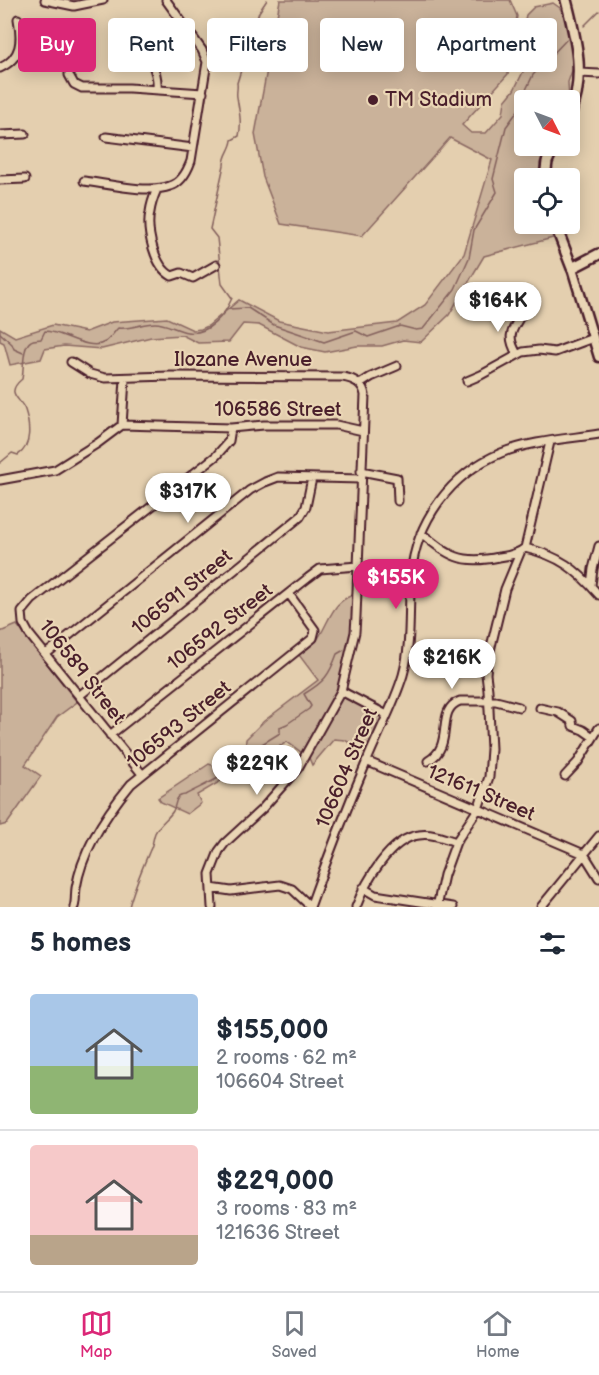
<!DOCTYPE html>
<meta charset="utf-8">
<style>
:root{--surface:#fff;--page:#f6f6f7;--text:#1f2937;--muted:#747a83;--line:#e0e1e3;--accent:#db2777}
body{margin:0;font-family:"Balsamiq Sans",sans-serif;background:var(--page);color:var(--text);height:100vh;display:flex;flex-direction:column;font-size:22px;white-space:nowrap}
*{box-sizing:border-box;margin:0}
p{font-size:20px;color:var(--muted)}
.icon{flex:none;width:33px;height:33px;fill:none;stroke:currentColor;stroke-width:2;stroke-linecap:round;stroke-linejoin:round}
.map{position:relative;height:907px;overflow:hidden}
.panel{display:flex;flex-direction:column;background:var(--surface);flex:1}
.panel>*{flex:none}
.hud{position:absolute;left:18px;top:18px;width:564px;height:54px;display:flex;gap:12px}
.needle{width:39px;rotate:132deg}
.tools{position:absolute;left:514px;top:90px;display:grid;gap:12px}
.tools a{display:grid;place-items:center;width:66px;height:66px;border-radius:6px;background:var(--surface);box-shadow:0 3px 15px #0003;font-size:30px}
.price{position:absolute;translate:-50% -51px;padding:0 14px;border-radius:21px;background:#fff;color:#222;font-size:20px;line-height:39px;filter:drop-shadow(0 2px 3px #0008)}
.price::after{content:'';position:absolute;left:50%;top:36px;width:18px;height:14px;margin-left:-9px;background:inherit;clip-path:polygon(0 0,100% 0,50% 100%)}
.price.on{background:var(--accent);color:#fff}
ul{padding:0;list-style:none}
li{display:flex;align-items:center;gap:18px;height:150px;padding:0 30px}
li+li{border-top:2px solid var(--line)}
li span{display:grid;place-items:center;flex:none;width:168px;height:120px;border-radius:6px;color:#555}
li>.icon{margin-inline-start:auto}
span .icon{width:72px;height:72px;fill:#fffc;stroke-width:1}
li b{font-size:26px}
h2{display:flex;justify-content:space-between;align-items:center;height:72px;padding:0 30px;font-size:26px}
.chip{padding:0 21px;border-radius:6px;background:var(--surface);box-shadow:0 3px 15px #0003;font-size:21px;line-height:54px}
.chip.on{background:var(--accent);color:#fff}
.tabs{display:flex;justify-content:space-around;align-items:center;height:84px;border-top:2px solid var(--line);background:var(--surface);font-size:16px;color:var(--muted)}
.tabs a{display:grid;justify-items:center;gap:3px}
.tabs .on{color:var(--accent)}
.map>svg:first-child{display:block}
.green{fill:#cab29a;stroke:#8a6862;stroke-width:1.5}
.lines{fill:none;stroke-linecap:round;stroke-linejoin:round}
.stream{stroke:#83605c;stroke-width:1.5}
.minor-casing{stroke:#4a1f2b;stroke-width:11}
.tertiary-casing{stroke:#4a1f2b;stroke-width:13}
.secondary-casing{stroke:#4a1f2b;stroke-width:14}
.minor{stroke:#ead6b5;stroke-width:7}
.tertiary{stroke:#ead6b5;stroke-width:8}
.secondary{stroke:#ead6b5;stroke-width:9}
.poi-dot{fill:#4a1f2b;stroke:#ead6b5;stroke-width:2}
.labels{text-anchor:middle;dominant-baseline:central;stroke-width:4.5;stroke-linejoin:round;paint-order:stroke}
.poi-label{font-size:20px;fill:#4a1f2b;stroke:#ead6b5;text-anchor:start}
.street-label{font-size:20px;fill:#4a1f2b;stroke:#ead6b5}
</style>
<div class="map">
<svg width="599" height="907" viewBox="0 0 599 907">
<rect width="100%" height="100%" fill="#e4cfaf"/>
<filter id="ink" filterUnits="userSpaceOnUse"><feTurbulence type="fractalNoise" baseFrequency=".0167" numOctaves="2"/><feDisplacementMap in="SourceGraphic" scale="12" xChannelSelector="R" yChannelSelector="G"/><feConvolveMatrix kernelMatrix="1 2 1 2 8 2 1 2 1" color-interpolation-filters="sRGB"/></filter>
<g filter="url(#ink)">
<path class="green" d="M 280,0 L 510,0 L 517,16 L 508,74 L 462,125 L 471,133 L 486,133 L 503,114 L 505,101 L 514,90 L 525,68 L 536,57 L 533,30 L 524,24 L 526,15 L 534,7 L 553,3 L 560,8 L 566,20 L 574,65 L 568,82 L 569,100 L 525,100 L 525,146 L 546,146 L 540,163 L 539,178 L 525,178 L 525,224 L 549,224 L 553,238 L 484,256 L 449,315 L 421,342 L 403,340 L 382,346 L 357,346 L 325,352 L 301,347 L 259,325 L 243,324 L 229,342 L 198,343 L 182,335 L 151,337 L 102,349 L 64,346 L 45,349 L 41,359 L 10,365 L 4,343 L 0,341 L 0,328 L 15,337 L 53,325 L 86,332 L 112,322 L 167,318 L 193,330 L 201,329 L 208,326 L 239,300 L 279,321 L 328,331 L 397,323 L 425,305 L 464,254 L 492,160 L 450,138 L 362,236 L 281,224 L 263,177 L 255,134 Z
M 360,593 L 345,684 C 350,697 367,700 379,705 L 382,718 L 366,753 L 345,740 L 334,739 L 312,765 L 309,758 L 287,742 L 197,795 L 201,803 L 187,814 L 161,802 L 158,798 L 209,764 L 220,768 L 245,754 L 246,739 L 264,721 L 318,680 L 299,655 C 304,651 312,646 317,640 C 331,620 331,599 360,593 Z
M 17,625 L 77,702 L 57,717 L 25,765 L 41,776 L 7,824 L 0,826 L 0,632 Z"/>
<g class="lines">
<path class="stream" d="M 584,26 L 599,11
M 228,309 L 248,308 L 274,325 L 324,342 L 356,331 L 368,337 L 400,326 L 416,330 L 423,329 L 455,289 L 469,258 L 474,230 L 497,192 L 493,179 L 506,127 L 522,105 L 524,94 L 533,75 L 567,39
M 0,333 L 12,344 L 14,349 L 23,353
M 0,463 L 12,453 L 18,455 C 32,446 30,425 25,410 C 21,398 4,394 22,379 C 24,369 22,346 31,341 C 34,339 38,340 41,339 L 45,331 C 62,331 89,352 105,342 C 110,339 114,332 118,328 C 131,330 141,323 155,323 C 166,323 176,330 187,332 C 208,336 225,315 232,298 L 222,284 L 217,238 L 210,229 L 224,165 C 224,154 231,150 232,140 L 239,136 C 242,122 239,110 237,97 C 236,92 238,88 237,83 L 259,12 L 267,0
M 129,907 C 134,887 142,869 150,850 C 153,845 153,838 155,833 C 160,823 168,819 173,811 C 177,803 174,796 185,795 C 203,785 250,766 254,749 L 280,733 L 280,727 L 287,724 L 309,709 L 311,706 L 304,694 C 324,682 329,676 337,654 L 344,650"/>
<defs>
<path id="minor" d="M 45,0 L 74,6 L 103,0
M 131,35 C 144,52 159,66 157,89
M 69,57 L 69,75 L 74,84 L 82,88 L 129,88 L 203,93
M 0,68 C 22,58 22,40 18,19
M 580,73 L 599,74
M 0,135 L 25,134
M 106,137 L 193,148
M 0,180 L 25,179
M 84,181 C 108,184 148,194 170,186 C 181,183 187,172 191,161 L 207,62 L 202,50 L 166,0
M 157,189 C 154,196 151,204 150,212 C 146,230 154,267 172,276 L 181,273 L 193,278 L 216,265
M 517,354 C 506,335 512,331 522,313
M 71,362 L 90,374 L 105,378 L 170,376 L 343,377 C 354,379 363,383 365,395 L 356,616 L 355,632 L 341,691 L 387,715
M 467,381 L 481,375 L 523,352 L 539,350 L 555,352 L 593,338
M 360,384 L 371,377 L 397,366
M 122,425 L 125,379
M 361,471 L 397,478 L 398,501
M 0,480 L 55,470 L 98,443 L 122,425 L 231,428 L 264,425 L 336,425 L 363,431
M 421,533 C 449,556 461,565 499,557 C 508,556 518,554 525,548 C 560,556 576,569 599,595
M 525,548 L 550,442
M 591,585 L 593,569 L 599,546
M 46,654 L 250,490 L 265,482 L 278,477 L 361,479
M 79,696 L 300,517 L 306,507 L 312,478
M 540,708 L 558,712 L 572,721 L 573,726 L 583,730 L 593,737
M 110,735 L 308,578 L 320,569 L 358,566
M 366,761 L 584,854 L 599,878
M 428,761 C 456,745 434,710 460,701 L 496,701 L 519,707
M 142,774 L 29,634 L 23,623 L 22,612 L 32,600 L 216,456 L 229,441 L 231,428
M 565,776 L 578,762 L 599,728
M 211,888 L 231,891 L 280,885 L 292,889 L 310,906
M 363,888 L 375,895 L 453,907
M 74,907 C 76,901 75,894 76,888 C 82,850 107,813 131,784 L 313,638 L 315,630 L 289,594
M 212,907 L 210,874 L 219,851 L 225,843 L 262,809 L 298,768 L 341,691
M 310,907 C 327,859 346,810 366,763 C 378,733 394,705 403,675 C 412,643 408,608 411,575 C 416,522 450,474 501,453 C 531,441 567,439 599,434
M 356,907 C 365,883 390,838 419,835 C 431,833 444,838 456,842
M 437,907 L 444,875 L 456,842 L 478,809 L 489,777 L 491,749 L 488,690 L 486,674 L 487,663 L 505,589 L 520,553
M 541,907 L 599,836"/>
<path id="tertiary" d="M 572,268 L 599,357"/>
<path id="secondary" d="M 566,0 C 576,39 586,76 570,115
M 545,178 L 547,162 L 554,146
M 555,224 L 572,268 L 599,254"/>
</defs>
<use href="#minor" class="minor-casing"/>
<use href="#tertiary" class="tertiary-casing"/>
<use href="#secondary" class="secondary-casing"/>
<use href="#minor" class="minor"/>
<use href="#tertiary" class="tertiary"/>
<use href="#secondary" class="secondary"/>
</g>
</g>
<circle class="poi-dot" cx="373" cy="100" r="6"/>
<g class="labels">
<g class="poi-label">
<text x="385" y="100">TM Stadium</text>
</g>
<g class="street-label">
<text x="243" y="360">Ilozane Avenue</text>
<text x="278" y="410">106586 Street</text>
<text transform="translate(182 592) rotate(-39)">106591 Street</text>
<text transform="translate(220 627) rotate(-38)">106592 Street</text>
<text transform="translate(82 672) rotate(52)">106589 Street</text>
<text transform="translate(179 725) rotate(-39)">106593 Street</text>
<text transform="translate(347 768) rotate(-67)">106604 Street</text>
<text transform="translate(481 793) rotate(23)">121611 Street</text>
</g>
</g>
</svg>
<div class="tools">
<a><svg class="needle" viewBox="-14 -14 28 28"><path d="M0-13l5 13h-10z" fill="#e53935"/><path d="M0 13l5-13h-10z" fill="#747a83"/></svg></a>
<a><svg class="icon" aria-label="locate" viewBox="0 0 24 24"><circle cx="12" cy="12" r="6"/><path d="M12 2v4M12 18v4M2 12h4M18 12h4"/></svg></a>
</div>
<b class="price" style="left:498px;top:333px">$164K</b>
<b class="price" style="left:188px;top:524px">$317K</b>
<b class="price on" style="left:396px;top:610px">$155K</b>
<b class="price" style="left:452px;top:690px">$216K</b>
<b class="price" style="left:257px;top:796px">$229K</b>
<div class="hud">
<a class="chip on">Buy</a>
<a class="chip">Rent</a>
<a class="chip">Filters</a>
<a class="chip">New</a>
<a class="chip">Apartment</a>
</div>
</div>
<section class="panel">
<h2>5 homes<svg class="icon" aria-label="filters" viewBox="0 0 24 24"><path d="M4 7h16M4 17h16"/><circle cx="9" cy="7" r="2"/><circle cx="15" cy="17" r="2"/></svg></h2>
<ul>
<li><span style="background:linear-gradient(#a9c7e8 60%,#8fb573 0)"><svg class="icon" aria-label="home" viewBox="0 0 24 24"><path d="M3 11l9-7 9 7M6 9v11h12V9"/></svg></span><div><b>$155,000</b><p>2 rooms · 62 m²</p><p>106604 Street</p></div></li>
<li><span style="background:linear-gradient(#f6c9c9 75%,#b9a48a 0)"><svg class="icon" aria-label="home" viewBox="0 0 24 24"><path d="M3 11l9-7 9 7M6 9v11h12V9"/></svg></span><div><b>$229,000</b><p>3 rooms · 83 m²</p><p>121636 Street</p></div></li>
</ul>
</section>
<nav class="tabs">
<a class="on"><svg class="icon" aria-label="map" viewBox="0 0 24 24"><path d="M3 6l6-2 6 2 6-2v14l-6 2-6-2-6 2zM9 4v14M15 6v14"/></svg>Map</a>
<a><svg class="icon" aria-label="saved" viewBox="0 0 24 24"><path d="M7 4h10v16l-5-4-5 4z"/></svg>Saved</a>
<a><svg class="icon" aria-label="home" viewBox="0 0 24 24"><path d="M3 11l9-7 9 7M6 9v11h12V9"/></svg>Home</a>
</nav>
